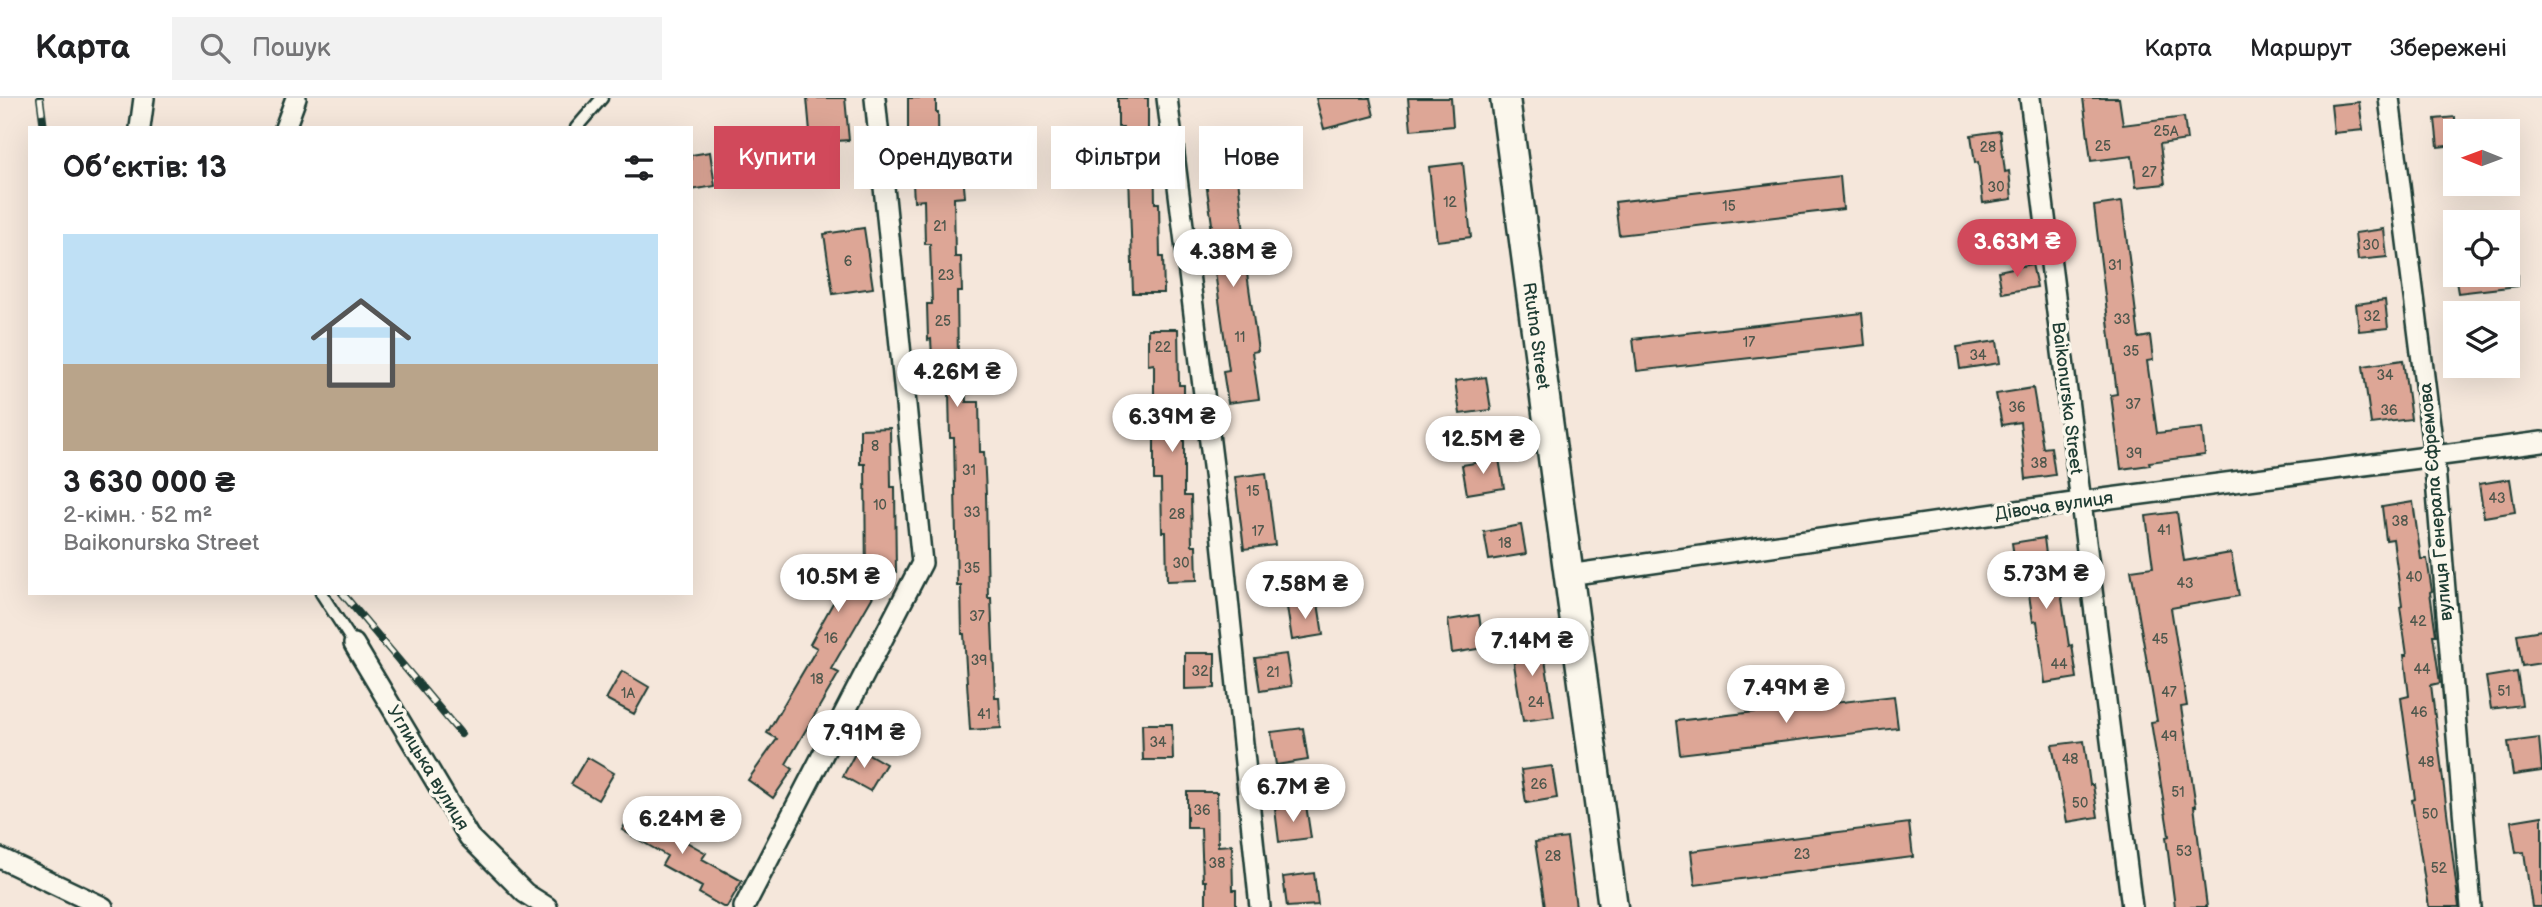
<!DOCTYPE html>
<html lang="uk">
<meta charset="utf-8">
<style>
:root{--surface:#fff;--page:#f2f2f2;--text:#202124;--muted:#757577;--line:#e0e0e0;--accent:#d1495b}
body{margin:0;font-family:"Balsamiq Sans",sans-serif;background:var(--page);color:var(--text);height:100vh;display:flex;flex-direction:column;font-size:26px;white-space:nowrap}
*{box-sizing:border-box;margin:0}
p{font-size:23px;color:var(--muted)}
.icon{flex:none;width:38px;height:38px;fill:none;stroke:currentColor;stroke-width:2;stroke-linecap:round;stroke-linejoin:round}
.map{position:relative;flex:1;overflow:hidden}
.details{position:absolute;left:28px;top:28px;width:665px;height:469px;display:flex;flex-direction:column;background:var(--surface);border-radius:0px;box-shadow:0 7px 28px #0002}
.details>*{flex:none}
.top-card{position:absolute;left:714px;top:28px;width:665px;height:63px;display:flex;gap:14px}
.needle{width:46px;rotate:271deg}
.fabs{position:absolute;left:2443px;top:21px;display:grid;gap:14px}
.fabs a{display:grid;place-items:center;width:77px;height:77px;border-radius:0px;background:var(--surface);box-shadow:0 7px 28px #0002;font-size:35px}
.price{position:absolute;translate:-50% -60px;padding:0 16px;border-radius:24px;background:#fff;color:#222;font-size:23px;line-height:46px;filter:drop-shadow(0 2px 4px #0008)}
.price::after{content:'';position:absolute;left:50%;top:42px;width:21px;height:16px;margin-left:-10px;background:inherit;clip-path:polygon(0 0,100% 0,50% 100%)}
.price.on{background:var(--accent);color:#fff}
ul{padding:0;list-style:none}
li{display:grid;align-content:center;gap:14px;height:371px;padding:0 35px}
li+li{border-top:2px solid var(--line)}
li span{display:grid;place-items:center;height:217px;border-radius:0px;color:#555}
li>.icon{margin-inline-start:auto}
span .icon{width:126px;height:126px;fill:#fffc;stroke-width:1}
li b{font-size:30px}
h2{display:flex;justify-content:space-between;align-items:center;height:84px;padding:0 35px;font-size:30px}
.chip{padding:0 24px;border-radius:0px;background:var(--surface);box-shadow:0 7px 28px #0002;font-size:24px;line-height:63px}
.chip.on{background:var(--accent);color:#fff}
header{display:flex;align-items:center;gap:42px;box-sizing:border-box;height:98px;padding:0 35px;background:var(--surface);border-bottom:2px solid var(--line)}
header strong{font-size:33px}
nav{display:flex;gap:38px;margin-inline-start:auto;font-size:24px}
.search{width:490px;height:63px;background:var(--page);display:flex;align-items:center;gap:18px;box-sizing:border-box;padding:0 24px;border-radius:0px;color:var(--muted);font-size:26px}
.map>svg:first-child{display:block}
.building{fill:#dda696;stroke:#1f3d34;stroke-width:2}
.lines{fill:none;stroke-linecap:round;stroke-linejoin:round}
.lane-casing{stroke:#1f3d34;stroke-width:15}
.street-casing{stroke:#1f3d34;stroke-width:24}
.secondary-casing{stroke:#1f3d34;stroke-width:33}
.lane{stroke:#fbf7ec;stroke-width:10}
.street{stroke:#fbf7ec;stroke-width:19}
.secondary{stroke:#fbf7ec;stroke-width:28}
.rail-casing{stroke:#1f3d34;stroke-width:8}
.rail{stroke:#fbf7ec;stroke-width:5;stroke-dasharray:16;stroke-linecap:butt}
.labels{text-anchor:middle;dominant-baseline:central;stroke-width:7;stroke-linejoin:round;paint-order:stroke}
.number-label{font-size:14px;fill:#4e574c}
.street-label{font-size:18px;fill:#1f3d34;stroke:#fbf7ec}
</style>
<header>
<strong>Карта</strong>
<div class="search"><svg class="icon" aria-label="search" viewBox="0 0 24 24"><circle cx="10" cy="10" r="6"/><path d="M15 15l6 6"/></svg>Пошук</div>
<nav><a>Карта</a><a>Маршрут</a><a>Збережені</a></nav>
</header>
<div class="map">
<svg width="2542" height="809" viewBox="0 0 2542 809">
<rect width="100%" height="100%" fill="#f5e7db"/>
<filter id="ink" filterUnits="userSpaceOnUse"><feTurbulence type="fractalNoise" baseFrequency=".0143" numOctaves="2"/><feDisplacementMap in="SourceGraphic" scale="14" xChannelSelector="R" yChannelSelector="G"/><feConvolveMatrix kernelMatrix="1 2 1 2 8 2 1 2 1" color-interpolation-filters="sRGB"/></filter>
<g filter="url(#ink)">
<path class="building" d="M 807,0 L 845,0 L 849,42 L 811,45 Z
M 908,0 L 936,0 L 936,14 L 938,14 L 939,78 L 963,76 L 965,99 L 954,100 L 955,159 L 961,159 L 962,194 L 957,194 L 958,262 L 964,262 L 966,304 L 979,304 L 980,354 L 984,354 L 986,396 L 988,500 L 991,500 L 995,599 L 999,599 L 1001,630 L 970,632 L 964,536 L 962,536 L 961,488 L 957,488 L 954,340 L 950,340 L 949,295 L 934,295 L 931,241 L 928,242 L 927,206 L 932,206 L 930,146 L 925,146 L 924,102 L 914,103 L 911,50 L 908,50 Z
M 1118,0 L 1148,0 L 1148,41 L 1154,41 L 1155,105 L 1159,105 L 1160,159 L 1163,159 L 1164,195 L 1133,195 L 1129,77 L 1124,77 L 1123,29 L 1118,29 Z
M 1316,0 L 1370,0 L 1374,18 L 1324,31 Z
M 1408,0 L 1451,0 L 1453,28 L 1411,32 Z
M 2083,0 L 2119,0 L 2123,27 L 2184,19 L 2187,42 L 2160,46 L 2165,86 L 2136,89 L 2132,58 L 2091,63 Z
M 2359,4 L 2363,32 L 2334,35 L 2331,7 Z
M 2455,19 L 2455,47 L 2438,49 L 2435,21 Z
M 2000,33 L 2005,74 L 2009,73 L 2012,101 L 1983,105 L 1978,64 L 1975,65 L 1971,37 Z
M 710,54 L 715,88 L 691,92 L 691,57 Z
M 1463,65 L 1471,139 L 1437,143 L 1429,69 Z
M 1840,78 L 1843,111 L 1619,137 L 1615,104 Z
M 1238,80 L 1246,154 L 1244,154 L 1258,253 L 1252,254 L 1259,301 L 1228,305 L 1223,273 L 1229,272 L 1214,167 L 1216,167 L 1210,126 L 1212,126 L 1206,84 Z
M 2122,104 L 2139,240 L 2150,238 L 2153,262 L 2147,263 L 2157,335 L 2202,330 L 2205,357 L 2149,364 L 2150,367 L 2121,371 L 2111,297 L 2117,296 L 2094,108 Z
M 864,130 L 873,190 L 833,196 L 824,136 Z
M 2384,131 L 2387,159 L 2358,162 L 2355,135 Z
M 2032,166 L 2037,189 L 2002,195 L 1998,173 Z
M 2455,177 L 2517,177 L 2517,188 L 2458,195 Z
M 2385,202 L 2388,230 L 2359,233 L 2356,206 Z
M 1862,215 L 1865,247 L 1637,273 L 1633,241 Z
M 1148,231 L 1178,231 L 1179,287 L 1184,287 L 1184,398 L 1191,398 L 1192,447 L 1196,447 L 1197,482 L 1167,483 L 1166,434 L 1162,434 L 1161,382 L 1154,382 L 1154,266 L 1148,267 Z
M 1997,243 L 2000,265 L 1960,271 L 1957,249 Z
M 2403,262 L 2411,321 L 2371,326 L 2363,268 Z
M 1486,279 L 1491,312 L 1460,316 L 1455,283 Z
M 2033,290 L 2043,350 L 2051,349 L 2055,377 L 2026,381 L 2020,324 L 2002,327 L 1996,296 Z
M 890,330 L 891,389 L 895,389 L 896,474 L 887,474 L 831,571 L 839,575 L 786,666 L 793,671 L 773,700 L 748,682 L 777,641 L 767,635 L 817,550 L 810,546 L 849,476 L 866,486 L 865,366 L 860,366 L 860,331 Z
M 1499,361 L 1504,390 L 1467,396 L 1462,367 Z
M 1266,375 L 1275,447 L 1244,451 L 1235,379 Z
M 2510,381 L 2515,414 L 2484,419 L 2479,386 Z
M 2413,404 L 2421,461 L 2427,461 L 2432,493 L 2430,494 L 2436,537 L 2433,537 L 2440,585 L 2431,587 L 2459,809 L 2429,809 L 2412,702 L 2415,701 L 2401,600 L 2409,598 L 2404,557 L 2407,557 L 2400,509 L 2402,508 L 2393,441 L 2386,442 L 2382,409 Z
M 2177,414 L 2184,463 L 2231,455 L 2239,498 L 2171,510 L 2187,608 L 2181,609 L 2196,708 L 2194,708 L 2207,809 L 2175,809 L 2166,739 L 2169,738 L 2151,624 L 2157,623 L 2131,472 L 2153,469 L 2146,418 Z
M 1521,427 L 1526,456 L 1489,462 L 1484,434 Z
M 2044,440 L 2050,488 L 2060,487 L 2069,548 L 2072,547 L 2077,580 L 2045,585 L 2037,523 L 2033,524 L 2026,476 L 2017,478 L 2012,445 Z
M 1318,505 L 1323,537 L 1292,542 L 1287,509 Z
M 1479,517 L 1484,550 L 1452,555 L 1448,522 Z
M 2542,532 L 2542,565 L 2522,568 L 2517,536 Z
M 1541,536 L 1554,619 L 1523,623 L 1510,541 Z
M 1185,555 L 1215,555 L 1215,590 L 1185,591 Z
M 1286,556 L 1291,588 L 1260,593 L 1255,560 Z
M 622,573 L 649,589 L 634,616 L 606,601 Z
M 2517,574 L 2522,607 L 2491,611 L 2486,579 Z
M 1894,598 L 1898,630 L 1680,656 L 1676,623 Z
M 1142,626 L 1172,626 L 1173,662 L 1143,662 Z
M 1303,630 L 1308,662 L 1276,667 L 1271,634 Z
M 2539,640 L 2542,673 L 2513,677 L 2508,644 Z
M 2084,643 L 2090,687 L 2093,687 L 2098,719 L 2067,724 L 2052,647 Z
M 858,650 L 886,666 L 870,693 L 843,678 Z
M 587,659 L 614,675 L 598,702 L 571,686 Z
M 1552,668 L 1557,700 L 1526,705 L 1521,672 Z
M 1187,694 L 1217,694 L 1218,748 L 1232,747 L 1233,792 L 1236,792 L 1236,809 L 1206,809 L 1206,783 L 1203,783 L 1201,730 L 1187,730 Z
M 638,704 L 665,720 L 660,729 L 706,755 L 702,761 L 742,783 L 727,809 L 723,809 L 699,795 L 702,789 L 662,767 L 667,758 L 622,732 Z
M 1306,707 L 1311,740 L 1279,744 L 1275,711 Z
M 2542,718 L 2542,809 L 2532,809 L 2524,754 L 2516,755 L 2511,723 Z
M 1909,725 L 1913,759 L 1695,787 L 1691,753 Z
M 1567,740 L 1576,809 L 1545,809 L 1535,744 Z
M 1314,775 L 1318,807 L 1287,809 L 1283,779 Z"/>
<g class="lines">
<defs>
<path id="lane" d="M 576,30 L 602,0
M 321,495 L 354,546"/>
<path id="street" d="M 1167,0 L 1220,424 L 1260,809
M 2030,0 L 2132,809
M 2389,0 L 2434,358 L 2471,809
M 140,30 L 144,0
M 285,30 L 296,0
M 1568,477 L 2080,404 L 2542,344
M 354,546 L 469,739 L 525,795 L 547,809
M 0,760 L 103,809
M 744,809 L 922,465 L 875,0"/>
<path id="secondary" d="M 1505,0 L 1613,809"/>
</defs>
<use href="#lane" class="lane-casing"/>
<use href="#street" class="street-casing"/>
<use href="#secondary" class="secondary-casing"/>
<use href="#lane" class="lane"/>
<use href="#street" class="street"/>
<use href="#secondary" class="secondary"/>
<defs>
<path id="rail" d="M 40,0 L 44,30
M 342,495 L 461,636"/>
</defs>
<use href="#rail" class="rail-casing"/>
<use href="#rail" class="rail"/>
</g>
</g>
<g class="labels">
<g class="number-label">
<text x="2166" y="33">25А</text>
<text x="2103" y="48">25</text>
<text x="1988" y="49">28</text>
<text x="2149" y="74">27</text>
<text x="1996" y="89">30</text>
<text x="1450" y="104">12</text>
<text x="1729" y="108">15</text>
<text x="940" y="128">21</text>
<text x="2371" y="147">30</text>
<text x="848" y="163">6</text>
<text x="2115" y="167">31</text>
<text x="946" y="177">23</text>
<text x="2372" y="218">32</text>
<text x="2122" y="221">33</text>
<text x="943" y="223">25</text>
<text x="1240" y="239">11</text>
<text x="1749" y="244">17</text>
<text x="1163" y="249">22</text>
<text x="2131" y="253">35</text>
<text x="1978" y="257">34</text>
<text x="2385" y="277">34</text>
<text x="2133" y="306">37</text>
<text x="2017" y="309">36</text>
<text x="2389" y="312">36</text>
<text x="875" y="348">8</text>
<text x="2134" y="355">39</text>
<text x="2039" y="365">38</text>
<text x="969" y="372">31</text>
<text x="1253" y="393">15</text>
<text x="2497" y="400">43</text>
<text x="880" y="407">10</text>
<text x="972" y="414">33</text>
<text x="1177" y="416">28</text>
<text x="2400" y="423">38</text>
<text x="2164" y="432">41</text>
<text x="1258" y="433">17</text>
<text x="1505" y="445">18</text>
<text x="1181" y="465">30</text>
<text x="972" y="470">35</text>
<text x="2414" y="479">40</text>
<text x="2185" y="485">43</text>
<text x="977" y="518">37</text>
<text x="2418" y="523">42</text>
<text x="831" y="540">16</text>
<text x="2160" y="541">45</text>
<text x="979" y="562">39</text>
<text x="2059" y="566">44</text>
<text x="2422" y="571">44</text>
<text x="1200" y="573">32</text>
<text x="1273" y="574">21</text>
<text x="817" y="581">18</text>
<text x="2504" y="593">51</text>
<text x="2169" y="594">47</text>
<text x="628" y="595">1А</text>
<text x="1536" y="604">24</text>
<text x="2419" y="614">46</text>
<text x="984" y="616">41</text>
<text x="2169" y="638">49</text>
<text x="1158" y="644">34</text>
<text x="2070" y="661">48</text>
<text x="2426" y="664">48</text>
<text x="1539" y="686">26</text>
<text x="2178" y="694">51</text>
<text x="2080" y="705">50</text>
<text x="1202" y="712">36</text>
<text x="2430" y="716">50</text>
<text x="2184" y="753">53</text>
<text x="1802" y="756">23</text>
<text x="1553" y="758">28</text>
<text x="1217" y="765">38</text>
<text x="2439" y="770">52</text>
</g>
<g class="street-label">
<text transform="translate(1536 238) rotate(82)">Rtutna Street</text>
<text transform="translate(2067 300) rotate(83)">Baikonurska Street</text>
<text transform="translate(2436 404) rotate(-95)">вулиця Генерала Єфремова</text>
<text transform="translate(2054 408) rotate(-8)">Дівоча вулиця</text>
<text transform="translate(428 670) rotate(59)">Углицька вулиця</text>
</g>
</g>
</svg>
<div class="fabs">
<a><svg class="needle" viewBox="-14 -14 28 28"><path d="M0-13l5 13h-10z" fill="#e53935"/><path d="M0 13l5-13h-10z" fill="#757577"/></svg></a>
<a><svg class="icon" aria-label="locate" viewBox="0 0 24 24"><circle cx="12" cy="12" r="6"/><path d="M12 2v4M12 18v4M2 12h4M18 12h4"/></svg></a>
<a><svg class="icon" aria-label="layers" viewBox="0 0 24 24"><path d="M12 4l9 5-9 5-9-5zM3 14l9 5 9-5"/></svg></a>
</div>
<b class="price on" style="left:2017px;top:181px">3.63M ₴</b>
<b class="price" style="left:1233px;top:191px">4.38M ₴</b>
<b class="price" style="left:957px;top:311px">4.26M ₴</b>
<b class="price" style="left:1172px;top:356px">6.39M ₴</b>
<b class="price" style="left:1483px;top:378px">12.5M ₴</b>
<b class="price" style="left:2046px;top:513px">5.73M ₴</b>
<b class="price" style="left:838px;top:516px">10.5M ₴</b>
<b class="price" style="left:1305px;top:523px">7.58M ₴</b>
<b class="price" style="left:1532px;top:580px">7.14M ₴</b>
<b class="price" style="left:1786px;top:627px">7.49M ₴</b>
<b class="price" style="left:864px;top:672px">7.91M ₴</b>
<b class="price" style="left:1293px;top:726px">6.7M ₴</b>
<b class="price" style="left:682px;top:758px">6.24M ₴</b>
<div class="top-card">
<a class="chip on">Купити</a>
<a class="chip">Орендувати</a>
<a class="chip">Фільтри</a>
<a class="chip">Нове</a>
</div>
<section class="details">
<h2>Об’єктів: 13<svg class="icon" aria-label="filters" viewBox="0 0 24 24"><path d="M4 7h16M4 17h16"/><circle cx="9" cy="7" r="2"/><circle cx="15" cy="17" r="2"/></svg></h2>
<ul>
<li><span style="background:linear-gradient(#bfe0f5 60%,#b9a48a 0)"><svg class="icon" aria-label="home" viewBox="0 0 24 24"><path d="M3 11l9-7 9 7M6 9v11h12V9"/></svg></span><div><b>3 630 000 ₴</b><p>2-кімн. · 52 m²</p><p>Baikonurska Street</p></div></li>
</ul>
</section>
</div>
